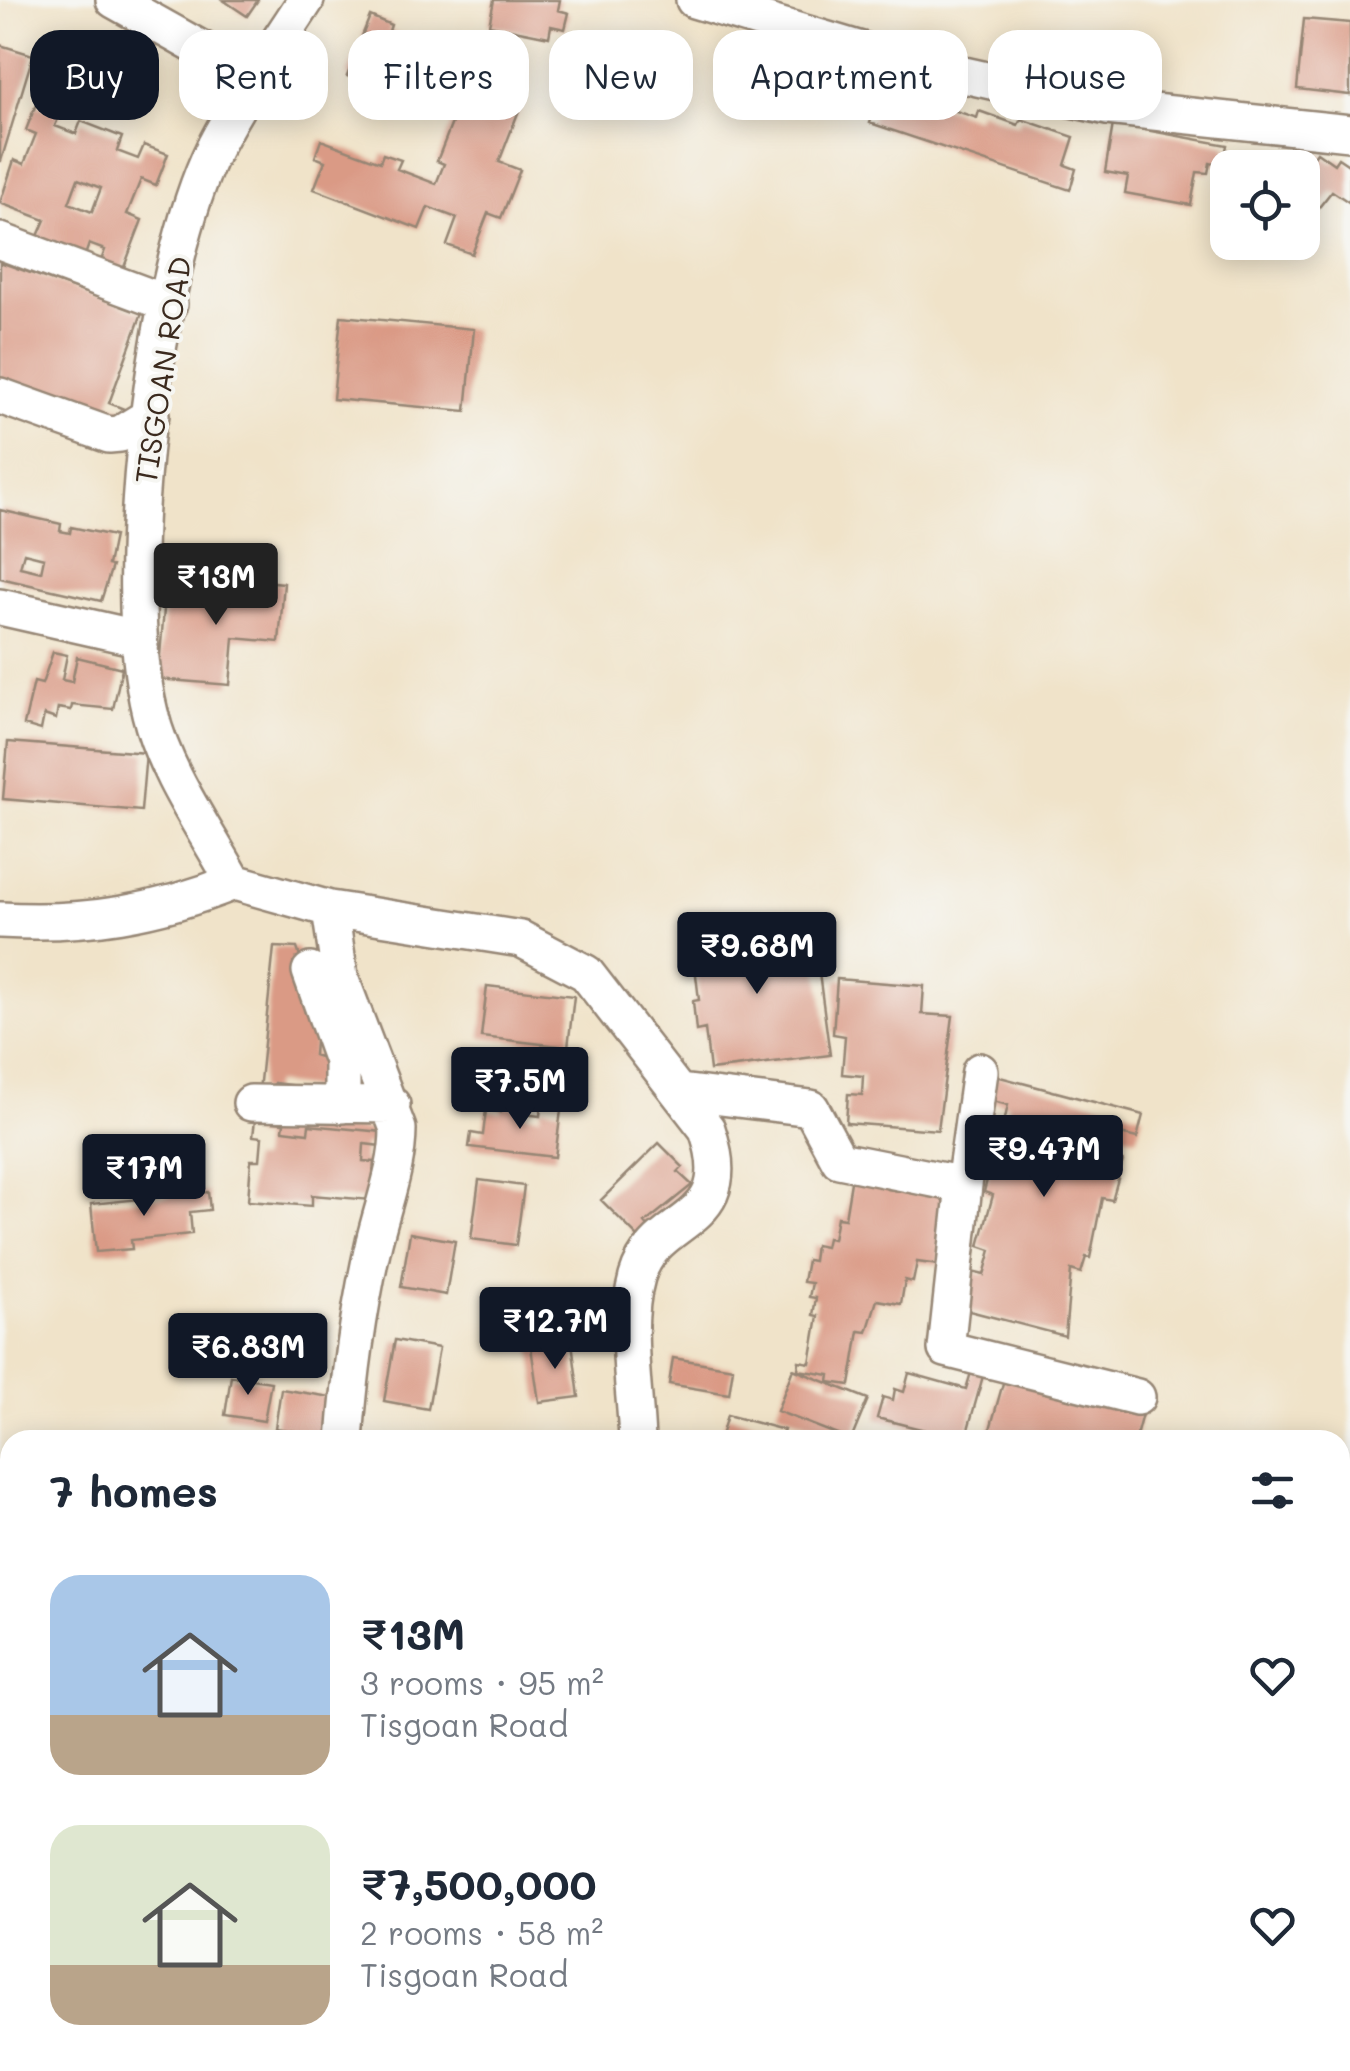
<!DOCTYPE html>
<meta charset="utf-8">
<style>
:root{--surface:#fff;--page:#f6f6f7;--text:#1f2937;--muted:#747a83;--accent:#111827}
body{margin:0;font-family:Mali,sans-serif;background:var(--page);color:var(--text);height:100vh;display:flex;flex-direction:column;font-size:38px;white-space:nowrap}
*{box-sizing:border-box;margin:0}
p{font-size:32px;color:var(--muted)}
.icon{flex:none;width:55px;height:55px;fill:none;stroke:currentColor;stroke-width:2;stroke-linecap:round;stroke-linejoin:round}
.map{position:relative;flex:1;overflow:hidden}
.side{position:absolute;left:0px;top:1430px;width:1350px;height:642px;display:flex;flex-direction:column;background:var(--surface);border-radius:30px 30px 0 0;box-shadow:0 5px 25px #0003}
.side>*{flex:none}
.banner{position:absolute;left:30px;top:30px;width:1290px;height:90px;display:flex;gap:20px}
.tools{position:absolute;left:1210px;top:150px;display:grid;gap:20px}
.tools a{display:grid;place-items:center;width:110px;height:110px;border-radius:20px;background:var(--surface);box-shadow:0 5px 25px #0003;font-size:50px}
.price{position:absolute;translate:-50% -85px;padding:0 22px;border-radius:10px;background:var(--accent);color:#fff;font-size:32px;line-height:65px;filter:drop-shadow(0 2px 5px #0008)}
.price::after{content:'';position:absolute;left:50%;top:60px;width:30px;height:22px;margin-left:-15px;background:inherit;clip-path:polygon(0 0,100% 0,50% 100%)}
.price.current{background:#222;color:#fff}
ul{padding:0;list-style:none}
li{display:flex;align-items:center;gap:30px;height:250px;padding:0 50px}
li span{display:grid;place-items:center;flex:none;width:280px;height:200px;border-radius:30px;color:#555}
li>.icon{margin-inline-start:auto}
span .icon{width:120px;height:120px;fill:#fffc;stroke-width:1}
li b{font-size:42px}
h2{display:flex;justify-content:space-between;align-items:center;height:120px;padding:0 50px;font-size:42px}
.tag{padding:0 35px;border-radius:30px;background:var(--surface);box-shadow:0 5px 25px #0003;font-size:35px;line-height:90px}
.tag.current{background:var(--accent);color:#fff}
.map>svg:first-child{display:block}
.building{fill:#da9a85;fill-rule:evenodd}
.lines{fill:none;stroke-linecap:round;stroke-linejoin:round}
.street-casing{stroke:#968674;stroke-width:40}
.street{stroke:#fff;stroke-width:35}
.labels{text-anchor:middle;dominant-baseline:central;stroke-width:8;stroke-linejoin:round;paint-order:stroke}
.street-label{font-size:30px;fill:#3b2a1e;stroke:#f6f6f2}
</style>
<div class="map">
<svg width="1350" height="2071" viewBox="0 0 1350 2071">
<rect width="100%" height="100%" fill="#f6f6f2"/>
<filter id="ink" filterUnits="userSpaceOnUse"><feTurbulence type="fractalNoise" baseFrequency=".01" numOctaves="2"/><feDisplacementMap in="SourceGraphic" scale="20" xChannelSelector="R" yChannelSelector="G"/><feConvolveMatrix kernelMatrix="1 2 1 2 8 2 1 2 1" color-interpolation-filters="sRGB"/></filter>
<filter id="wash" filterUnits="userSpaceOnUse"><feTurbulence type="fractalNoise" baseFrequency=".0048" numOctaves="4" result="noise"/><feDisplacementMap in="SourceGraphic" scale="40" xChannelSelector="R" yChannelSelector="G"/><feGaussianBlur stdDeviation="2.25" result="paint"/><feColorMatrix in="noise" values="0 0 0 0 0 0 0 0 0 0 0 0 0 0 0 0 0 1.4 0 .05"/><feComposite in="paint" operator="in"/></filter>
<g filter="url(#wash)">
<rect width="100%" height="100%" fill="#f0e3c9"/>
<g id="blocks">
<path class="building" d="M 223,0 L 258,0 L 247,16 Z
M 494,0 L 560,0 L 558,10 L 569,13 L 565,29 L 551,26 L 549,37 L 489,25 Z
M 370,16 L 391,25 L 389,31 L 438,50 L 441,43 L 469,54 L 460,77 L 500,92 L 505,78 L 528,87 L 499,162 L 520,170 L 501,218 L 488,213 L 472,254 L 447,245 L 457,218 L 428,207 L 419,229 L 314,189 L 325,161 L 315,157 L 321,140 L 380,162 L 383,154 L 401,160 L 397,169 L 436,184 L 444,164 L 437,161 L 459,105 L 418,89 L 414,101 L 347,76 L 354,59 L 367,64 L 375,41 L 362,36 Z
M 1304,19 L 1350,23 L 1350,95 L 1297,89 Z
M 0,45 L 33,55 L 1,161 L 0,161 Z
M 880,94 L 909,104 L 911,96 L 977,118 L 979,111 L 1018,125 L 1021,119 L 1074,137 L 1065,165 L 1076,169 L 1070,190 L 870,123 Z
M 36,104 L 60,113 L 55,126 L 76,134 L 81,121 L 122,137 L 117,151 L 138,159 L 144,145 L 168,154 L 156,185 L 141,179 L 127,214 L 142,220 L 121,275 L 99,266 L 105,250 L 89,244 L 83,261 L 35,243 L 45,220 L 0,203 L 14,160 L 24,164 L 36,134 L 26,130 ZM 78,179 L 101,188 L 92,212 L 69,203 Z
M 1113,124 L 1227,145 L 1223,166 L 1210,163 L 1208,173 L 1197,172 L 1191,205 L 1125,193 L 1128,176 L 1105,172 Z
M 1317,152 L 1334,164 L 1338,158 L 1350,166 L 1350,203 L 1332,191 L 1312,216 L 1302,218 L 1302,173 Z
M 0,262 L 142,313 L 109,403 L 124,409 L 116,433 L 0,391 Z
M 341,316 L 474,329 L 466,411 L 333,399 Z
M 0,510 L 61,524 L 60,531 L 70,533 L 71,527 L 114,536 L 108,565 L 112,566 L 101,601 L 0,578 ZM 24,553 L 44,558 L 41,572 L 20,567 Z
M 226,578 L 284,583 L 279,642 L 234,638 L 230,685 L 158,679 L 166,586 L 225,591 Z
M 53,652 L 67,655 L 62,680 L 72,682 L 77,657 L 122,668 L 113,709 L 72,705 L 71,710 L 58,708 L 56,719 L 44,715 L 41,730 L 24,725 L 34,682 L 42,684 Z
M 8,742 L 146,753 L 141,811 L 3,799 Z
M 720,921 L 720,926 L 728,925 L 730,937 L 775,932 L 777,940 L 814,936 L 830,1055 L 710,1070 L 705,1029 L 696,1031 L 693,1001 L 699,1000 L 690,924 Z
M 274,947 L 297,948 L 310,986 L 305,1012 L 317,1014 L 314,1055 L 326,1059 L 335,1091 L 274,1083 L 272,1093 L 259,1091 Z
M 837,979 L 924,986 L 922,1014 L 953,1016 L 938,1130 L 846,1123 L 848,1094 L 862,1095 L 863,1076 L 842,1074 L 845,1036 L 833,1034 Z
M 487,986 L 574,996 L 568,1047 L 481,1037 Z
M 996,1076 L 1143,1115 L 1137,1138 L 1120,1134 L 1113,1158 L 1123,1161 L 1112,1200 L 1102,1198 L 1090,1258 L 1086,1257 L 1081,1273 L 1071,1270 L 1065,1336 L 962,1309 L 972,1272 L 984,1275 L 991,1250 L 979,1246 L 993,1195 L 984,1192 L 989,1172 L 977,1168 L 988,1128 L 1002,1132 L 1008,1105 L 989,1100 Z
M 502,1105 L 525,1107 L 524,1114 L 540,1116 L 541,1107 L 561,1110 L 555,1157 L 469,1147 L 471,1133 L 483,1135 L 486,1110 L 501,1112 Z
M 255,1120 L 284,1123 L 283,1130 L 308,1133 L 309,1125 L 382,1132 L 381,1146 L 364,1144 L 363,1161 L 374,1162 L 371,1200 L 312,1195 L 312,1206 L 248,1201 L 251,1160 L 260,1160 L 262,1137 L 253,1136 Z
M 659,1143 L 683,1167 L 678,1172 L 692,1185 L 645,1223 L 649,1228 L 639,1238 L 601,1200 Z
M 852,1176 L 888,1182 L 887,1189 L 907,1192 L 909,1182 L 947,1189 L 939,1265 L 917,1262 L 913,1282 L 905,1280 L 901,1304 L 877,1300 L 867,1332 L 859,1331 L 850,1385 L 829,1382 L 830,1375 L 798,1370 L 799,1361 L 810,1363 L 818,1316 L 813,1315 L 816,1298 L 809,1297 L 812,1283 L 803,1282 L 807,1260 L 813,1261 L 815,1245 L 825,1247 L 827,1238 L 833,1239 L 837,1217 L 845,1218 Z
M 479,1180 L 524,1186 L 516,1245 L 471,1239 Z
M 208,1192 L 210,1210 L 190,1212 L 192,1234 L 131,1240 L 132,1249 L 96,1252 L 91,1204 Z
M 410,1233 L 455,1241 L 446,1295 L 401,1287 Z
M 552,1293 L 558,1335 L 521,1340 L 516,1299 Z
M 395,1340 L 439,1348 L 428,1409 L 384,1401 Z
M 572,1342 L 579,1397 L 539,1402 L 531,1347 Z
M 673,1358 L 733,1368 L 729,1394 L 669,1384 Z
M 973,1366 L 985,1369 L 965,1440 L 877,1418 L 883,1397 L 893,1400 L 895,1389 L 904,1392 L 909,1373 L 966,1389 Z
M 793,1369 L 868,1399 L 851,1440 L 777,1411 Z
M 231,1376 L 271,1382 L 264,1421 L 225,1415 Z
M 1005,1376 L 1142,1414 L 1135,1440 L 987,1440 Z
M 281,1389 L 337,1398 L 331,1437 L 275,1428 Z
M 727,1415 L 784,1430 L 781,1440 L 720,1440 Z
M 10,1592 L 10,1668 L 0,1669 L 0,1593 Z
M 71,2062 L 90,2062 L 101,2071 L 64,2071 Z
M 422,2062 L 493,2062 L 493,2071 L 422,2071 Z
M 706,2062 L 788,2062 L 785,2071 L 728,2071 Z
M 812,2062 L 870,2062 L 867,2071 L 809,2071 Z"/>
</g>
</g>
<g filter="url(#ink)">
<use href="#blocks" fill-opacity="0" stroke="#968674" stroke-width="2.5"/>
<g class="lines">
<defs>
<path id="street" d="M 114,0 L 255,79
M 306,0 C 275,48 240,97 214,148 C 154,269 117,582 150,713 C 164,772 205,829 234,882 L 330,909 L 521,939 L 586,973 L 707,1129 C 741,1229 656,1211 637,1277 C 623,1326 635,1389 637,1440
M 694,0 L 888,58 L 1107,107 L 1350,133
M 0,241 L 169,304
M 0,396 L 109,435 L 120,434 L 151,415
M 0,607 L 137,638
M 330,909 L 340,977 L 398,1129 C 398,1167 383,1204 374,1242 C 359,1307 350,1374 345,1440
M 0,920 C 85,925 156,913 234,882
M 310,971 L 342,1061 L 342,1105
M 680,1092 L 811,1108 L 839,1160 L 964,1185 L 946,1349 L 1137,1397
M 251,1103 L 392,1105
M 964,1185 L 980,1071
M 0,1685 L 10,1681
M 263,2062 L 265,2071
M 956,2062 L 959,2071
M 1332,2062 L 1350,2065
M 1243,2071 L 1244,2062"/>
</defs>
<use href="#street" class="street-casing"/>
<use href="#street" class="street"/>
</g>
</g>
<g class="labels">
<g class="street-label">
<text transform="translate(162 370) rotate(-81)">TISGOAN ROAD</text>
</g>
</g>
</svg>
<div class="tools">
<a><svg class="icon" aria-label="locate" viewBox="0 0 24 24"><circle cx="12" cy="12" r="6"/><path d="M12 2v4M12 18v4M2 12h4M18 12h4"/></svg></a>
</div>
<b class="price current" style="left:216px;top:628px">₹13M</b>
<b class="price" style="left:757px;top:997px">₹9.68M</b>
<b class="price" style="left:520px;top:1132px">₹7.5M</b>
<b class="price" style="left:1044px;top:1200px">₹9.47M</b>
<b class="price" style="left:144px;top:1219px">₹17M</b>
<b class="price" style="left:555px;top:1372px">₹12.7M</b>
<b class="price" style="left:248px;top:1398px">₹6.83M</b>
<div class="banner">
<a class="tag current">Buy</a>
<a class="tag">Rent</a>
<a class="tag">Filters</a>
<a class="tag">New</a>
<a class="tag">Apartment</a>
<a class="tag">House</a>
</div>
<section class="side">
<h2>7 homes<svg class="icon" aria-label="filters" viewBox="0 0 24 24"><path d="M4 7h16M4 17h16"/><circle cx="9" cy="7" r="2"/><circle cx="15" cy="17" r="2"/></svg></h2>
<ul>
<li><span style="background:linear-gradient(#a9c7e8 70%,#b9a48a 0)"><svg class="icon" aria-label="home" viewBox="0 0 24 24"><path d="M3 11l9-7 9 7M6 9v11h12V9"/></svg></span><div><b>₹13M</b><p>3 rooms · 95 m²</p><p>Tisgoan Road</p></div><svg class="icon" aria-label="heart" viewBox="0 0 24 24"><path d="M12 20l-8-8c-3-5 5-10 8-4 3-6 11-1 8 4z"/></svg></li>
<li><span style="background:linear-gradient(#dfe7d0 70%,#b9a48a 0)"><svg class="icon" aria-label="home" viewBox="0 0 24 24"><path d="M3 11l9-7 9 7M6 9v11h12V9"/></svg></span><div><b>₹7,500,000</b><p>2 rooms · 58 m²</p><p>Tisgoan Road</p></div><svg class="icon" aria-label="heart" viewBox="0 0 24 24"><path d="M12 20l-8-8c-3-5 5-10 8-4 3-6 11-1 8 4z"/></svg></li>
</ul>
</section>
</div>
